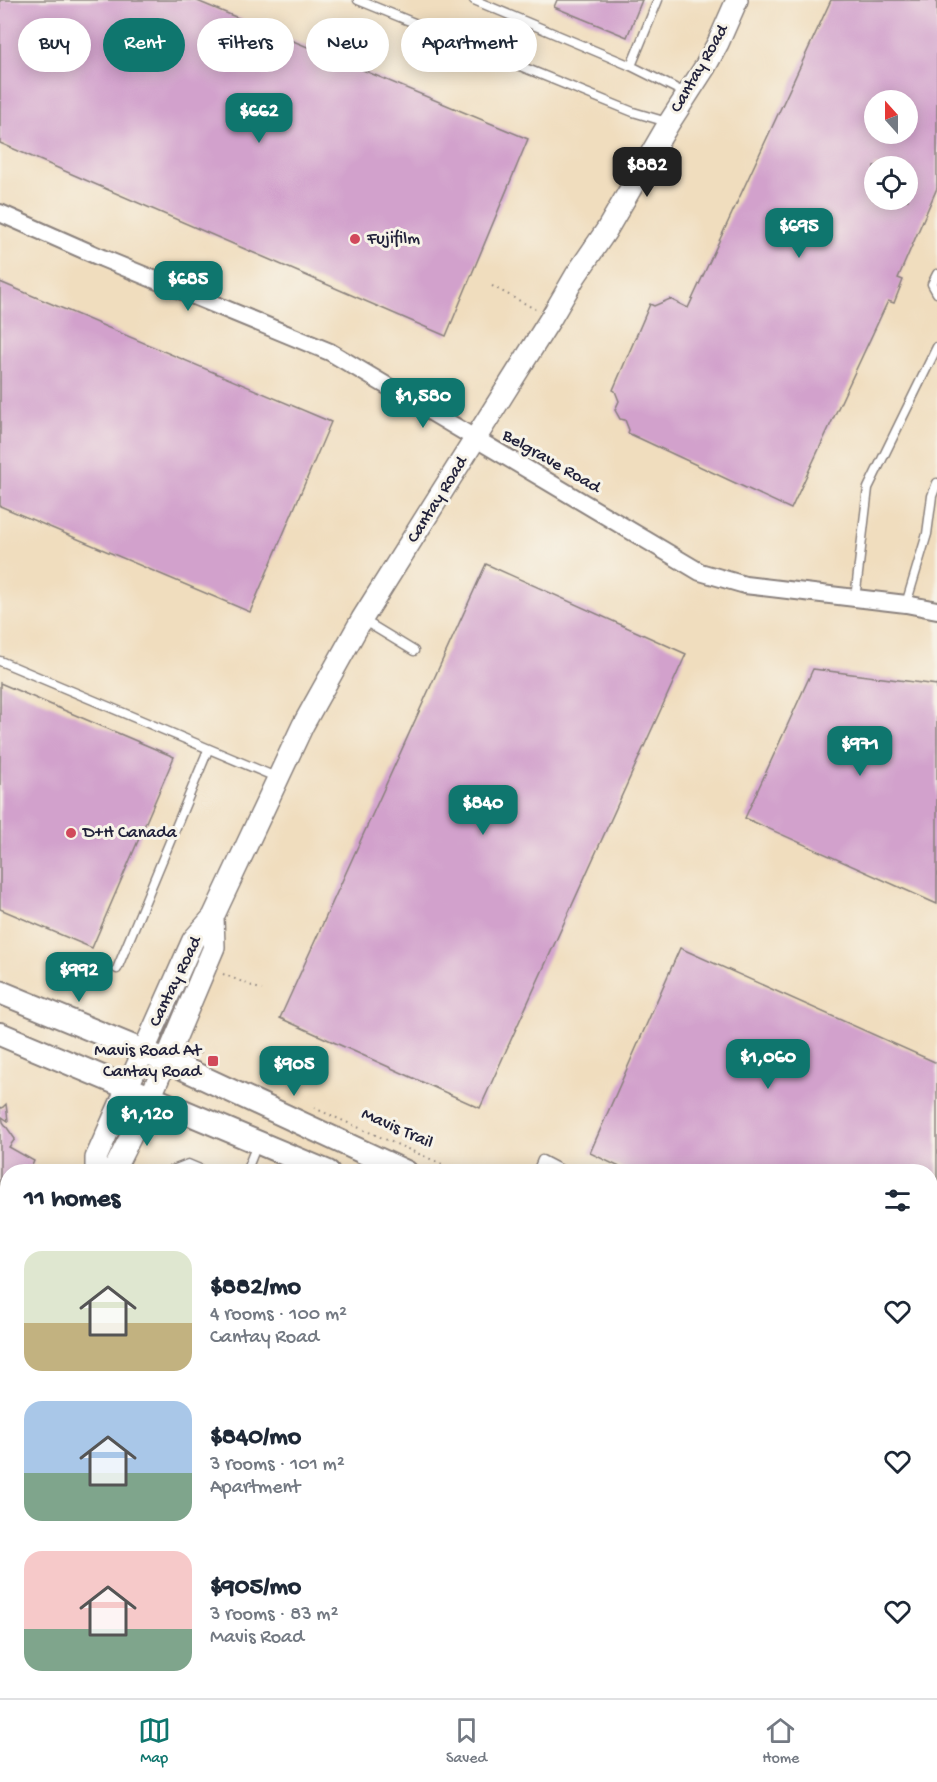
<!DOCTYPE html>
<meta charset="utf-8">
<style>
:root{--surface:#fff;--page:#f6f6f7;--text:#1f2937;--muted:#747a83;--line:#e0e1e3;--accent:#0f766e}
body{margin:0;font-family:"Gochi Hand",sans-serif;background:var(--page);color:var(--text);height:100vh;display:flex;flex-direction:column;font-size:22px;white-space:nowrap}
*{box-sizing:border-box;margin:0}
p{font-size:20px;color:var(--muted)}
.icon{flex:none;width:33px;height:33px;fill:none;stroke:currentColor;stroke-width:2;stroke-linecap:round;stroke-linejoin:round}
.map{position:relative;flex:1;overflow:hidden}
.drawer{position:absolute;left:0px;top:1164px;width:938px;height:534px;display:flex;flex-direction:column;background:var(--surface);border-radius:24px 24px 0 0;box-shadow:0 3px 15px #0003}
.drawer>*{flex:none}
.top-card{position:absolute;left:18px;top:18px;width:600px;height:54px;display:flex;gap:12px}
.needle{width:39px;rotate:339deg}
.fabs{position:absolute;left:864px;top:90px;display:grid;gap:12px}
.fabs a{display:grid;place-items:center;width:54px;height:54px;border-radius:50%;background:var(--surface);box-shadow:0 3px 15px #0003;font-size:30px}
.price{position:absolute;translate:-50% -51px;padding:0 14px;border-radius:12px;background:var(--accent);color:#fff;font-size:20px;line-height:39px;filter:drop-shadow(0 2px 3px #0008)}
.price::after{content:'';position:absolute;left:50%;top:36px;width:18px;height:14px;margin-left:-9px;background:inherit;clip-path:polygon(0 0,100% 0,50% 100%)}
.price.selected{background:#222;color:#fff}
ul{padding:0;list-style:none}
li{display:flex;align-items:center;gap:18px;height:150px;padding:0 24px}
li span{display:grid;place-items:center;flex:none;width:168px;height:120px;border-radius:18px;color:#555}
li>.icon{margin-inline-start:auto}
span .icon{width:72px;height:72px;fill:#fffc;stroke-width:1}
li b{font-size:26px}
h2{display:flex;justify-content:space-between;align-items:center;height:72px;padding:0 24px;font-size:26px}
.tag{padding:0 21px;border-radius:27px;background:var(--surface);box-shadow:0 3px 15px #0003;font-size:21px;line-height:54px}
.tag.selected{background:var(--accent);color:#fff}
.dock{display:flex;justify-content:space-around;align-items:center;height:84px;border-top:2px solid var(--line);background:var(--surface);font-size:16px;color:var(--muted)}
.dock a{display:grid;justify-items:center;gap:3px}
.dock .selected{color:var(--accent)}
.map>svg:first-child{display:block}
.building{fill:#d2a1cc;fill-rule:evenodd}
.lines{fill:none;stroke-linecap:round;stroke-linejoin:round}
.service-casing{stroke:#89807c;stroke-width:11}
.minor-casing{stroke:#89807c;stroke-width:20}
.tertiary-casing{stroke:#89807c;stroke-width:24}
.secondary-casing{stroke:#89807c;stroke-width:26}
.path{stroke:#89807c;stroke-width:2;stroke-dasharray:1.5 4.5;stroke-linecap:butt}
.service{stroke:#fff;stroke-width:8}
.minor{stroke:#fff;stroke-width:16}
.tertiary{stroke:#fff;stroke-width:21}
.secondary{stroke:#fff;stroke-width:22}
.poi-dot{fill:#d1495b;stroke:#f7f3e8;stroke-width:2}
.labels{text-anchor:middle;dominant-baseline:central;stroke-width:6;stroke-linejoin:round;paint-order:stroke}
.street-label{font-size:18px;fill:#22223b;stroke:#f7f3e8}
.poi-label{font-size:18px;fill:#22223b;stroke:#f7f3e8;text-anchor:start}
</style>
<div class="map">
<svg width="937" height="1698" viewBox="0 0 937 1698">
<rect width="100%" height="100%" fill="#f7f3e8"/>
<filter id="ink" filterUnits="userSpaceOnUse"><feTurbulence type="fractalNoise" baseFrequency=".0167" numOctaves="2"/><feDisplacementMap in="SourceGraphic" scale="12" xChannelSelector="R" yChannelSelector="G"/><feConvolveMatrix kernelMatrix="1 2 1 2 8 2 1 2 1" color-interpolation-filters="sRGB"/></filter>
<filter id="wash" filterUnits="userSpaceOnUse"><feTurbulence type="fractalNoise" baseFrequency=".008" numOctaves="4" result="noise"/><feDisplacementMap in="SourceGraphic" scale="24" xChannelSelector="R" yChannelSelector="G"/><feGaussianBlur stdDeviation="1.35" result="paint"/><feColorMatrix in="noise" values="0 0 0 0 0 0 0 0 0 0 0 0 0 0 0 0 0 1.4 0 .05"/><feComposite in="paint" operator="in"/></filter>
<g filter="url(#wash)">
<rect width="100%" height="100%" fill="#f0ddbe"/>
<g id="blocks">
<path class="building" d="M 0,0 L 195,0 L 528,139 L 446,336 L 0,143 Z
M 557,0 L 642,0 L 627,37 L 554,7 Z
M 831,0 L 937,0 L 937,188 L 898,278 L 903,280 L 894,303 L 888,301 L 791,509 L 628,433 L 629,430 L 625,420 L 620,419 L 615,410 L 619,401 L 615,391 L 613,390 L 650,304 L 654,306 L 670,299 L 688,308 ZM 874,100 L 908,100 L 908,134 L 874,134 ZM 874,166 L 908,166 L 908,200 L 874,200 Z
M 0,282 L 331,422 L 250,612 L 0,506 Z
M 486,564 L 686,654 L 480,1108 L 280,1018 Z
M 813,669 L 937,685 L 937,904 L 745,818 Z
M 0,683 L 174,757 L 92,948 L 0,909 Z
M 680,948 L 937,1063 L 937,1313 L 930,1310 L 930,1172 L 630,1172 L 590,1153 Z
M 6,1104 L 8,1121 L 2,1117 L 3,1122 L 15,1139 L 9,1147 L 34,1161 L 29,1172 L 8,1172 L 8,1188 L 0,1185 L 0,1107 L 2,1108 Z
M 608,1690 L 683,1690 L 691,1698 L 616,1698 Z"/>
</g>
</g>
<g filter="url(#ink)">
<use href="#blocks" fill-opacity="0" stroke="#89807c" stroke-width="1.5"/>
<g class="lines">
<defs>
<path id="service" d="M 358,0 L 633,112 L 667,122
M 474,0 L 631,66 L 658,0
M 631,66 L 687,94
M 937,274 L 932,284 L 937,293
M 855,599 L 868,488 L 937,347
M 906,604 L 927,534 L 932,496 L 937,483
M 363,620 L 414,651
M 0,661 L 278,778
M 117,969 L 208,750
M 168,1172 L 188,1164 L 207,1172
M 246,1172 L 258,1142
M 537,1172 L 542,1160 L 565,1172
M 930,1340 L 937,1343
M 930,1639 L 937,1644"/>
<path id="minor" d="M 0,213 L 102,258 L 330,352 L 700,572 L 745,585 L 906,604 L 937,610
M 0,1251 L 8,1254
M 930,1628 L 937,1615
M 516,1690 L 526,1698
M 764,1690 L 772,1698
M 216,1698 L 220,1698
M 883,1698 L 889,1690"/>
<path id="tertiary" d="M 96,1172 L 96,1158 L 193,940 L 213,917 L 303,725 L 362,619 L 551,318 L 576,275 L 606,231 L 669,123 L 705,67 L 718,43 L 737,0
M 110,1172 L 115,1168 L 151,1096 L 214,947 L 213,917
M 0,1569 L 8,1522"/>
<path id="secondary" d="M 0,992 L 165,1060 L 406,1172
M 0,1034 L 328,1172
M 930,1410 L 937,1414
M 930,1445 L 937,1448"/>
</defs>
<use href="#service" class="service-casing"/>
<use href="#minor" class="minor-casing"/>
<use href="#tertiary" class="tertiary-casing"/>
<use href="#secondary" class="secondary-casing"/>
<path class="path" d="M 492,286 L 535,309
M 223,974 L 262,990
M 196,1048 L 203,1057
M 314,1108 L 460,1172
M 930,1487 L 937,1473"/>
<use href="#service" class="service"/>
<use href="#minor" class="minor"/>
<use href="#tertiary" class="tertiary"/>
<use href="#secondary" class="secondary"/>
</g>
</g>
<g class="poi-dot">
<circle cx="355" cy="239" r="6"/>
<circle cx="71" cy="833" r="6"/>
<rect x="207" y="1055" width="12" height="12" rx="3"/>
</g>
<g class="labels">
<g class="street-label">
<text transform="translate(700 69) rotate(-60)">Cantay Road</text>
<text transform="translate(551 462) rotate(30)">Belgrave Road</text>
<text transform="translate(438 500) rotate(-58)">Cantay Road</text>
<text transform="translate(176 982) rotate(-64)">Cantay Road</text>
<text transform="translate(397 1129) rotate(24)">Mavis Trail</text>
</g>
<g class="poi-label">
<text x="367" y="239">Fujifilm</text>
<text x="83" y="833">D+H Canada</text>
<text x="201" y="1051" text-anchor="end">Mavis Road At<tspan x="201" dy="21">Cantay Road</tspan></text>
</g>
</g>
</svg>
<div class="fabs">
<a><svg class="needle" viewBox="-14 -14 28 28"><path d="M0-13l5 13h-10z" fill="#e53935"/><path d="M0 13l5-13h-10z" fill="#747a83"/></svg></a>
<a><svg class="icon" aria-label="locate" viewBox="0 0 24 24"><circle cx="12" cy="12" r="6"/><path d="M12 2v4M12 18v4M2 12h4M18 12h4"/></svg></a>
</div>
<b class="price" style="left:259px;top:144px">$662</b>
<b class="price selected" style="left:647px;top:198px">$882</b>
<b class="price" style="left:799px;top:259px">$695</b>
<b class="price" style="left:188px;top:312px">$685</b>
<b class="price" style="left:423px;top:429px">$1,580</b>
<b class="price" style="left:860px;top:777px">$971</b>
<b class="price" style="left:483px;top:836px">$840</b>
<b class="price" style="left:79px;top:1003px">$992</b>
<b class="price" style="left:768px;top:1090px">$1,060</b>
<b class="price" style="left:294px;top:1097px">$905</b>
<b class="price" style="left:147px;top:1147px">$1,120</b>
<div class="top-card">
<a class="tag">Buy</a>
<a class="tag selected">Rent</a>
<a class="tag">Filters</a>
<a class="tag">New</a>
<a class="tag">Apartment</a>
</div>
<section class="drawer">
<h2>11 homes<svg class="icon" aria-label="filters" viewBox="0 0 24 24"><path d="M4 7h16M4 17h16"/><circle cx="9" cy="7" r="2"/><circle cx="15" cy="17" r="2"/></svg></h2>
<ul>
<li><span style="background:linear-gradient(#dfe7d0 60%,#c2b280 0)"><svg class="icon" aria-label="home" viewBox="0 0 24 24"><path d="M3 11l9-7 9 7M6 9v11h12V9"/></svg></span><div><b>$882/mo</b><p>4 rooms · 100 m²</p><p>Cantay Road</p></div><svg class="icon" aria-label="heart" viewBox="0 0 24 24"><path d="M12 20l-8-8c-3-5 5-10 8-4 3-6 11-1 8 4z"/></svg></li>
<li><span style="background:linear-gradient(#a9c7e8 60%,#7fa58c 0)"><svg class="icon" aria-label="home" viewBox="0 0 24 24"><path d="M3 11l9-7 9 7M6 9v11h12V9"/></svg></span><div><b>$840/mo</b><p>3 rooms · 101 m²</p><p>Apartment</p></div><svg class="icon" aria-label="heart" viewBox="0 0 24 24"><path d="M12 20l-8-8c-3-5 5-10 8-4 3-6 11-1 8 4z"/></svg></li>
<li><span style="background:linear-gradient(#f6c9c9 65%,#7fa58c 0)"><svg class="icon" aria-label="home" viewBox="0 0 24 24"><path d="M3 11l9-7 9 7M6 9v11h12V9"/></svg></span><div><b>$905/mo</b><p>3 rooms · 83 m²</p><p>Mavis Road</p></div><svg class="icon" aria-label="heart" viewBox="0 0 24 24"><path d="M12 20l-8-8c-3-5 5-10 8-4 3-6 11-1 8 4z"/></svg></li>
</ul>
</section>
</div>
<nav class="dock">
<a class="selected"><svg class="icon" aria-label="map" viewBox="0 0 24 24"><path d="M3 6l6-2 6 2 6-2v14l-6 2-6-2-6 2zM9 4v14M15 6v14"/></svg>Map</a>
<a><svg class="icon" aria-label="saved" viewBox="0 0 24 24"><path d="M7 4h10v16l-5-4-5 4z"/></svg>Saved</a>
<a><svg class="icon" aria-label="home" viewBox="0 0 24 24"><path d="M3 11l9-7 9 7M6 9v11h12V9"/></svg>Home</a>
</nav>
